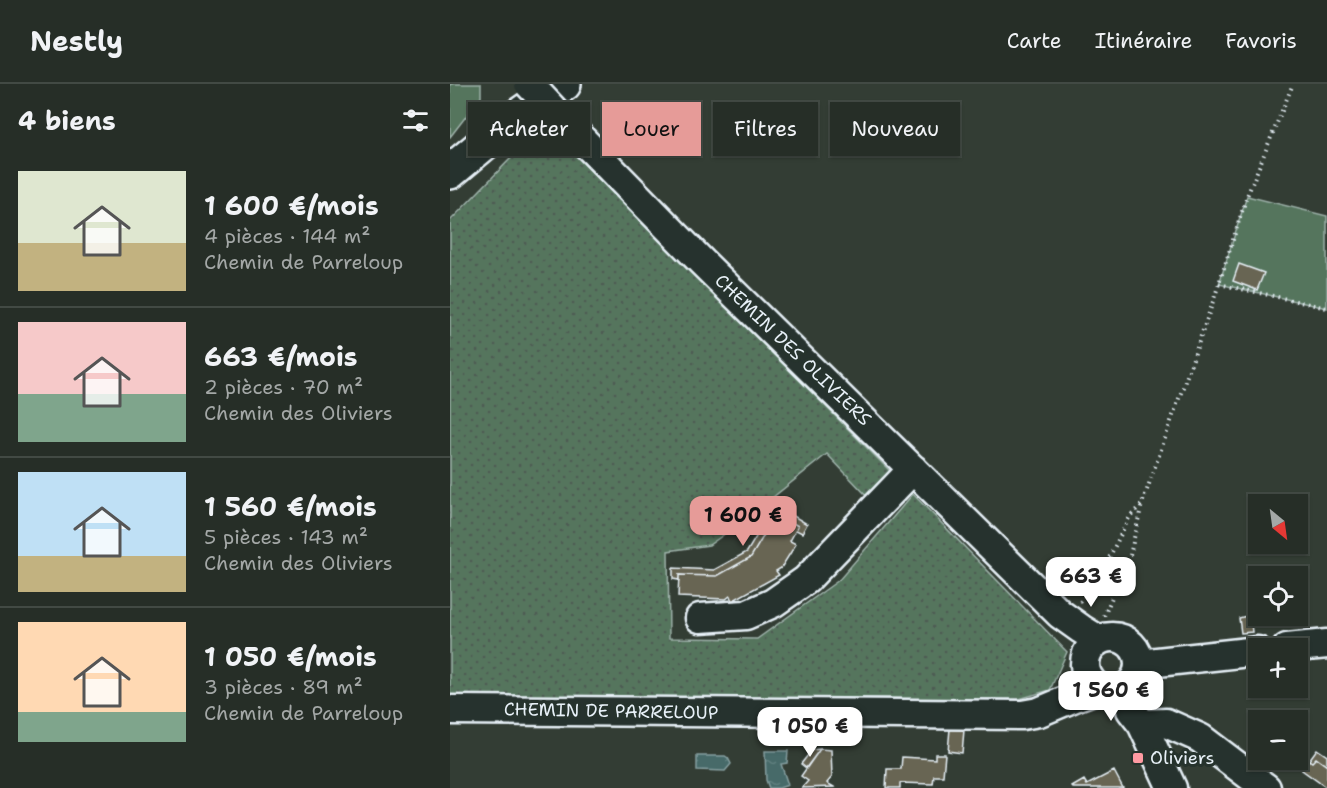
<!DOCTYPE html>
<html lang="fr">
<meta charset="utf-8">
<style>
:root{--surface:#262e27;--page:#323a33;--text:#f1f3f6;--muted:#a4a8a7;--line:#424a44;--accent:#e69b98}
body{margin:0;font-family:"Shantell Sans",sans-serif;background:var(--page);color:var(--text);height:100vh;display:flex;flex-direction:column;font-size:22px;white-space:nowrap}
*{box-sizing:border-box;margin:0}
p{font-size:20px;color:var(--muted)}
.icon{flex:none;width:33px;height:33px;fill:none;stroke:currentColor;stroke-width:2;stroke-linecap:round;stroke-linejoin:round}
.map{position:relative;flex:1;overflow:hidden}
.sheet{display:flex;flex-direction:column;background:var(--surface);width:450px}
.sheet>*{flex:none}
.guide{position:absolute;left:18px;top:18px;width:570px;height:54px;display:flex;gap:12px}
.needle{width:39px;rotate:151deg}
.fabs{position:absolute;left:798px;top:410px;display:grid;gap:12px}
.fabs a{display:grid;place-items:center;width:60px;height:60px;border-radius:0px;background:var(--surface);box-shadow:0 2px 4px #0004,0 0 0 2px var(--line);font-size:30px}
.price{position:absolute;translate:-50% -51px;padding:0 14px;border-radius:12px;background:#fff;color:#222;font-size:20px;line-height:39px;filter:drop-shadow(0 2px 3px #0008)}
.price::after{content:'';position:absolute;left:50%;top:36px;width:18px;height:14px;margin-left:-9px;background:inherit;clip-path:polygon(0 0,100% 0,50% 100%)}
.price.active{background:var(--accent);color:#111}
ul{padding:0;list-style:none}
li{display:flex;align-items:center;gap:18px;height:150px;padding:0 18px}
li+li{border-top:2px solid var(--line)}
li span{display:grid;place-items:center;flex:none;width:168px;height:120px;border-radius:0px;color:#555}
li>.icon{margin-inline-start:auto}
span .icon{width:72px;height:72px;fill:#fffc;stroke-width:1}
li b{font-size:26px}
h2{display:flex;justify-content:space-between;align-items:center;height:72px;padding:0 18px;font-size:26px}
.pill{padding:0 21px;border-radius:0px;background:var(--surface);box-shadow:0 2px 4px #0004,0 0 0 2px var(--line);font-size:21px;line-height:54px}
.pill.active{background:var(--accent);color:#111}
header{display:flex;align-items:center;gap:36px;box-sizing:border-box;height:84px;padding:0 30px;background:var(--surface);border-bottom:2px solid var(--line)}
header strong{font-size:28px}
nav{display:flex;gap:33px;margin-inline-start:auto;font-size:21px}
main{display:flex;flex:1;min-height:0}
.map>svg:first-child{display:block}
.green{fill:#55745d;stroke:#9eb2aa;stroke-width:1.5}
.garden{fill:url(#garden-dots);stroke:#9eb2aa;stroke-width:1.5}
.water{fill:url(#water-ripples);stroke:#87a0a2;stroke-width:1.5}
.building{fill:#686552;stroke:#e8f1f8;stroke-width:1.5}
.lines{fill:none;stroke-linecap:round;stroke-linejoin:round}
.minor-casing{stroke:#e8f1f8;stroke-width:33}
.major-casing{stroke:#e8f1f8;stroke-width:38}
.path{stroke:#e8f1f8;stroke-width:4;stroke-dasharray:1.5 4.5;stroke-linecap:butt}
.minor{stroke:#26332d;stroke-width:28}
.major{stroke:#26332d;stroke-width:33}
.minor-bridge-casing{stroke:#e8f1f8;stroke-width:33;stroke-linecap:butt}
.minor-bridge{stroke:#26332d;stroke-width:28}
.poi-dot{fill:#ff9aa2;stroke:#26332d;stroke-width:2}
.labels{text-anchor:middle;dominant-baseline:central;stroke-width:6;stroke-linejoin:round;paint-order:stroke}
.street-label{font-size:18px;fill:#e8f1f8;stroke:#26332d}
.poi-label{font-size:18px;fill:#e8f1f8;stroke:#26332d;text-anchor:start}
</style>
<header>
<strong>Nestly</strong>
<nav><a>Carte</a><a>Itinéraire</a><a>Favoris</a></nav>
</header>
<main>
<section class="sheet">
<h2>4 biens<svg class="icon" aria-label="filters" viewBox="0 0 24 24"><path d="M4 7h16M4 17h16"/><circle cx="9" cy="7" r="2"/><circle cx="15" cy="17" r="2"/></svg></h2>
<ul>
<li><span style="background:linear-gradient(#dfe7d0 60%,#c2b280 0)"><svg class="icon" aria-label="home" viewBox="0 0 24 24"><path d="M3 11l9-7 9 7M6 9v11h12V9"/></svg></span><div><b>1 600 €/mois</b><p>4 pièces · 144 m²</p><p>Chemin de Parreloup</p></div></li>
<li><span style="background:linear-gradient(#f6c9c9 60%,#7fa58c 0)"><svg class="icon" aria-label="home" viewBox="0 0 24 24"><path d="M3 11l9-7 9 7M6 9v11h12V9"/></svg></span><div><b>663 €/mois</b><p>2 pièces · 70 m²</p><p>Chemin des Oliviers</p></div></li>
<li><span style="background:linear-gradient(#bfe0f5 70%,#c2b280 0)"><svg class="icon" aria-label="home" viewBox="0 0 24 24"><path d="M3 11l9-7 9 7M6 9v11h12V9"/></svg></span><div><b>1 560 €/mois</b><p>5 pièces · 143 m²</p><p>Chemin des Oliviers</p></div></li>
<li><span style="background:linear-gradient(#ffd9b3 75%,#7fa58c 0)"><svg class="icon" aria-label="home" viewBox="0 0 24 24"><path d="M3 11l9-7 9 7M6 9v11h12V9"/></svg></span><div><b>1 050 €/mois</b><p>3 pièces · 89 m²</p><p>Chemin de Parreloup</p></div></li>
</ul>
</section>
<div class="map">
<svg width="877" height="704" viewBox="0 0 877 704">
<defs>
<pattern id="garden-dots" width="8" height="8" patternUnits="userSpaceOnUse" patternTransform="scale(1.5)"><rect width="8" height="8" fill="#55745d"/><path d="M2 2h.1M6 6h.1" fill="none" stroke="#4d5c53" stroke-width="1.8" stroke-linecap="round"/></pattern>
<pattern id="water-ripples" width="26" height="14" patternUnits="userSpaceOnUse" patternTransform="scale(1.5)"><rect width="26" height="14" fill="#466a69"/><path d="M2 4q2-2 4 0t4 0M15 11q2-2 4 0t4 0" fill="none" stroke="#61807f"/></pattern>
</defs>
<rect width="100%" height="100%" fill="#333d34"/>
<filter id="ink" filterUnits="userSpaceOnUse"><feTurbulence type="fractalNoise" baseFrequency=".0167" numOctaves="2"/><feDisplacementMap in="SourceGraphic" scale="12" xChannelSelector="R" yChannelSelector="G"/><feConvolveMatrix kernelMatrix="1 2 1 2 8 2 1 2 1" color-interpolation-filters="sRGB"/></filter>
<g filter="url(#ink)">
<path class="green" d="M 0,0 L 31,0 L 31,13 L 0,53 Z
M 797,112 L 877,132 L 877,224 L 769,200 Z"/>
<path class="garden" d="M 94,40 L 449,396 L 420,423 L 417,412 L 377,370 L 293,437 L 259,461 L 218,467 L 219,554 L 307,555 L 389,496 L 463,410 L 617,568 L 600,606 L 569,615 L 398,614 L 0,617 L 0,137 Z"/>
<path class="water" d="M 315,667 L 338,667 L 337,679 L 331,680 L 338,701 L 329,704 L 319,704 L 316,696 Z
M 247,672 L 275,672 L 278,674 L 281,680 L 275,687 L 247,686 Z"/>
<path class="building" d="M 789,180 L 814,189 L 807,206 L 783,197 Z
M 325,421 L 357,440 L 352,449 L 346,446 L 348,442 L 327,429 L 301,473 L 267,492 L 229,491 L 229,496 L 223,495 L 223,484 L 264,486 L 297,468 Z
M 327,429 L 348,442 L 340,457 L 346,460 L 331,484 L 326,487 L 329,491 L 282,517 L 280,512 L 276,515 L 228,513 L 229,491 L 267,492 L 301,473 Z
M 800,531 L 802,548 L 791,549 L 789,534 Z
M 500,645 L 514,646 L 512,669 L 498,667 Z
M 370,665 L 356,684 L 351,680 L 362,666 Z
M 370,665 L 381,666 L 382,693 L 377,699 L 384,703 L 352,704 L 358,697 L 351,692 Z
M 867,665 L 877,672 L 877,682 L 866,674 L 862,678 L 859,676 Z
M 485,670 L 495,670 L 493,692 L 484,692 L 483,700 L 450,699 L 450,704 L 436,704 L 437,685 L 451,685 L 452,673 L 485,675 Z
M 866,674 L 877,682 L 877,704 L 852,686 L 859,676 L 862,678 Z
M 664,687 L 673,704 L 623,704 L 622,703 L 634,696 L 637,701 Z"/>
<g class="lines">
<defs>
<path id="minor" d="M 108,31 L 252,178 L 610,530 L 631,545 L 649,556
M 250,534 L 296,531 L 323,519 L 356,496 L 463,385
M635 580a27 27 0 1 1 54 0a27 27 0 1 1-54 0Z
M 837,564 L 877,560
M 689,580 L 808,567
M 0,626 L 572,631 L 589,628 L 627,612 L 649,604
M 681,626 L 692,640 L 722,704
M 692,640 L 716,639 L 750,654 L 816,704"/>
<path id="major" d="M 0,88 L 62,36 L 114,0"/>
</defs>
<use href="#minor" class="minor-casing"/>
<use href="#major" class="major-casing"/>
<path class="path" d="M 769,200 L 877,224
M 630,518 L 645,502 L 680,432 L 692,420 L 766,209 L 797,112 L 843,0
M 654,532 L 680,471 L 692,420
M 618,589 L 623,575 L 622,568"/>
<use href="#minor" class="minor"/>
<use href="#major" class="major"/>
<defs>
<path id="minor-bridge" d="M 79,0 L 108,31"/>
</defs>
<use href="#minor-bridge" class="minor-bridge-casing"/>
<use href="#minor-bridge" class="minor-bridge"/>
</g>
</g>
<rect class="poi-dot" x="682" y="668" width="12" height="12" rx="3"/>
<g class="labels">
<g class="street-label">
<text transform="translate(343 266) rotate(44)">CHEMIN DES OLIVIERS</text>
<text transform="translate(161 627) rotate(1)">CHEMIN DE PARRELOUP</text>
</g>
<g class="poi-label">
<text x="700" y="674">Oliviers</text>
</g>
</g>
</svg>
<div class="fabs">
<a><svg class="needle" viewBox="-14 -14 28 28"><path d="M0-13l5 13h-10z" fill="#e53935"/><path d="M0 13l5-13h-10z" fill="#a4a8a7"/></svg></a>
<a><svg class="icon" aria-label="locate" viewBox="0 0 24 24"><circle cx="12" cy="12" r="6"/><path d="M12 2v4M12 18v4M2 12h4M18 12h4"/></svg></a>
<a>+</a>
<a>−</a>
</div>
<b class="price active" style="left:293px;top:463px">1 600 €</b>
<b class="price" style="left:641px;top:524px">663 €</b>
<b class="price" style="left:661px;top:638px">1 560 €</b>
<b class="price" style="left:360px;top:674px">1 050 €</b>
<div class="guide">
<a class="pill">Acheter</a>
<a class="pill active">Louer</a>
<a class="pill">Filtres</a>
<a class="pill">Nouveau</a>
</div>
</div>
</main>
